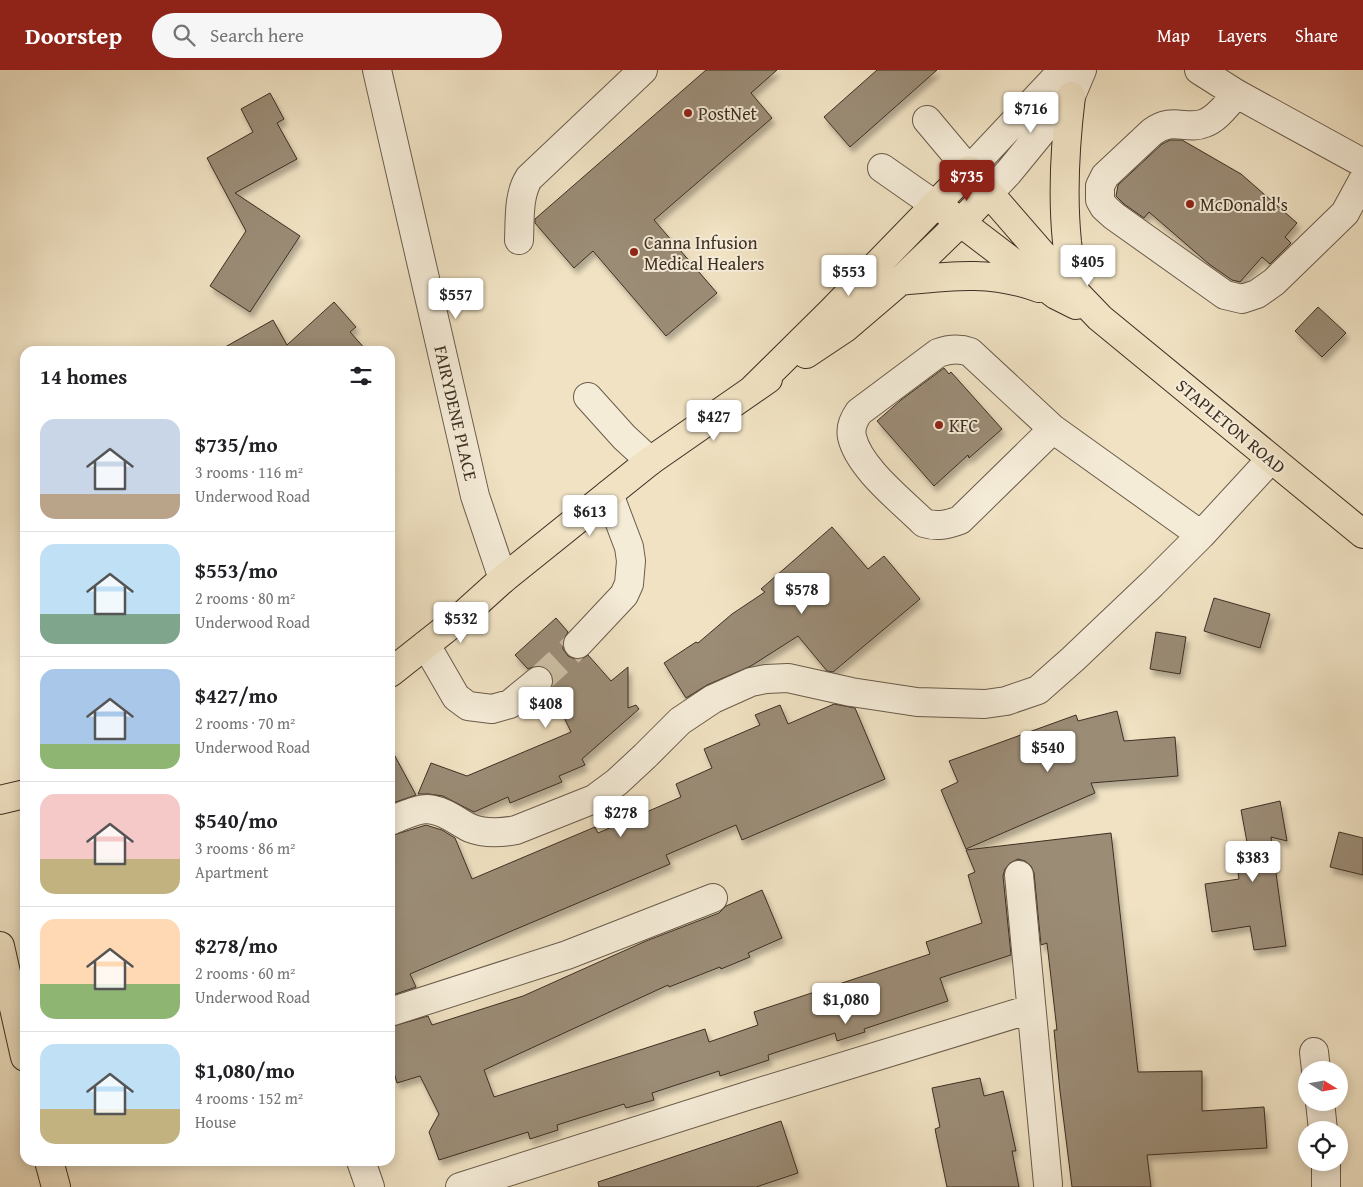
<!DOCTYPE html>
<meta charset="utf-8">
<style>
:root{--surface:#fff;--page:#f6f6f6;--text:#202124;--muted:#757577;--line:#e0e0e0;--accent:#8f2418}
body{margin:0;font-family:"Gentium Book Plus",serif;background:var(--page);color:var(--text);height:100vh;display:flex;flex-direction:column;font-size:19px;white-space:nowrap}
*{box-sizing:border-box;margin:0}
p{font-size:16px;color:var(--muted)}
.icon{flex:none;width:28px;height:28px;fill:none;stroke:currentColor;stroke-width:2;stroke-linecap:round;stroke-linejoin:round}
.map{position:relative;flex:1;overflow:hidden}
.sheet{position:absolute;left:20px;top:276px;width:375px;height:820px;display:flex;flex-direction:column;background:var(--surface);border-radius:15px;box-shadow:0 2px 12px #0003}
.sheet>*{flex:none}
.needle{width:32px;rotate:101deg}
.buttons{position:absolute;left:1298px;top:991px;display:grid;gap:10px}
.buttons a{display:grid;place-items:center;width:50px;height:50px;border-radius:50%;background:var(--surface);box-shadow:0 2px 12px #0003;font-size:25px}
.price{position:absolute;translate:-50% -42px;padding:0 11px;border-radius:5px;background:#fff;color:#222;font-size:16px;line-height:32px;filter:drop-shadow(0 1px 2px #0008)}
.price::after{content:'';position:absolute;left:50%;top:30px;width:15px;height:11px;margin-left:-8px;background:inherit;clip-path:polygon(0 0,100% 0,50% 100%)}
.price.on{background:var(--accent);color:#fff}
ul{padding:0;list-style:none}
li{display:flex;align-items:center;gap:15px;height:125px;padding:0 20px}
li+li{border-top:1px solid var(--line)}
li span{display:grid;place-items:center;flex:none;width:140px;height:100px;border-radius:15px;color:#555}
li>.icon{margin-inline-start:auto}
span .icon{width:60px;height:60px;fill:#fffc;stroke-width:1}
li b{font-size:21px}
h2{display:flex;justify-content:space-between;align-items:center;height:60px;padding:0 20px;font-size:21px}
header{display:flex;align-items:center;gap:30px;box-sizing:border-box;height:70px;padding:0 25px;background:var(--accent);color:#fff}
header strong{font-size:24px}
nav{display:flex;gap:28px;margin-inline-start:auto;font-size:18px}
.search{width:350px;height:45px;background:var(--page);display:flex;align-items:center;gap:12px;box-sizing:border-box;padding:0 18px;border-radius:28px;color:var(--muted);font-size:19px}
.map>svg:first-child{display:block}
.building{fill:#9b8c76;stroke:#3e2f23;filter:url(#shadow)}
.lines{fill:none;stroke-linecap:round;stroke-linejoin:round}
.minor-tunnel{stroke:#ccbea3;stroke-width:28;stroke-dasharray:28 14;stroke-linecap:butt}
.minor-casing{stroke:#6a5c4b;stroke-width:30}
.major-casing{stroke:#3e2f23;stroke-width:30}
.highway-casing{stroke:#3e2f23;stroke-width:30}
.minor{stroke:#f5ecd8;stroke-width:28}
.major{stroke:#f0e2c3;stroke-width:28}
.highway{stroke:#f0e2c3;stroke-width:28}
.poi-dot{fill:#8f2418;stroke:#f5ecd8;stroke-width:2}
.labels{text-anchor:middle;dominant-baseline:central;stroke-width:4;stroke-linejoin:round;paint-order:stroke}
.poi-label{font-size:18px;fill:#3e2f23;stroke:#f5ecd8;text-anchor:start}
.street-label{font-size:18px;fill:#3e2f23;stroke:#f5ecd8}
</style>
<header>
<strong>Doorstep</strong>
<div class="search"><svg class="icon" aria-label="search" viewBox="0 0 24 24"><circle cx="10" cy="10" r="6"/><path d="M15 15l6 6"/></svg>Search here</div>
<nav><a>Map</a><a>Layers</a><a>Share</a></nav>
</header>
<div class="map">
<svg width="1363" height="1117" viewBox="0 0 1363 1117">
<defs>
<filter id="shadow"><feDropShadow dx="3" dy="5.5" stdDeviation="2.5" flood-color="#0004"/></filter>
</defs>
<rect width="100%" height="100%" fill="#f0e2c3"/>
<filter id="stains"><feTurbulence type="fractalNoise" baseFrequency=".004" numOctaves="4"/><feColorMatrix values="0 0 0 0 .2 0 0 0 0 .09 0 0 0 0 .02 0 0 0 .5 -.17"/></filter>
<radialGradient id="worn" r=".72"><stop offset=".6" stop-color="#630" stop-opacity="0"/><stop offset="1" stop-color="#630" stop-opacity=".3"/></radialGradient>
<path class="building" d="M 706,0 L 777,0 L 751,23 L 772,48 L 654,150 L 717,223 L 666,266 L 593,181 L 574,198 L 535,153 L 535,149 Z
M 877,0 L 937,0 L 850,77 L 824,47 Z
M 270,23 L 284,49 L 277,53 L 297,89 L 235,123 L 300,166 L 250,242 L 210,216 L 246,161 L 207,88 L 253,62 L 241,39 Z
M 1170,70 L 1182,70 L 1241,104 L 1297,153 L 1285,167 L 1291,173 L 1270,194 L 1262,187 L 1240,212 L 1232,210 L 1209,194 L 1149,142 L 1144,148 L 1124,134 L 1116,126 L 1118,115 L 1162,74 Z
M 334,232 L 356,257 L 350,262 L 367,281 L 218,281 L 273,250 L 287,275 Z
M 1318,237 L 1346,263 L 1322,287 L 1295,261 Z
M 944,298 L 949,304 L 951,302 L 1002,359 L 969,388 L 968,385 L 934,416 L 877,351 L 901,330 Z
M 832,457 L 868,499 L 884,486 L 920,529 L 833,602 L 827,601 L 798,566 L 751,596 L 707,615 L 686,628 L 664,593 L 696,572 L 698,573 L 732,544 L 765,522 L 761,519 Z
M 1214,528 L 1270,544 L 1260,578 L 1204,561 Z
M 556,548 L 568,562 L 563,571 L 563,579 L 568,586 L 575,589 L 582,589 L 588,585 L 611,611 L 628,597 L 628,638 L 636,635 L 639,639 L 582,689 L 585,695 L 559,706 L 562,712 L 510,733 L 508,727 L 474,742 L 443,726 L 429,724 L 418,724 L 431,693 L 467,706 L 571,662 L 557,633 L 548,623 L 553,616 L 553,609 L 550,602 L 543,596 L 535,596 L 528,599 L 515,585 Z
M 1156,562 L 1186,567 L 1180,604 L 1150,599 Z
M 834,634 L 855,638 L 885,709 L 742,770 L 736,755 L 666,785 L 670,794 L 410,904 L 416,917 L 390,926 L 390,766 L 426,755 L 442,760 L 455,768 L 472,809 L 595,757 L 598,763 L 681,727 L 676,714 L 712,698 L 704,679 L 760,655 L 755,645 L 780,635 L 788,654 Z
M 1117,641 L 1124,671 L 1175,667 L 1178,706 L 1091,713 L 1095,723 L 966,779 L 941,720 L 958,712 L 949,691 L 1076,645 L 1078,651 Z
M 390,677 L 416,725 L 390,734 Z
M 1280,731 L 1287,771 L 1271,767 L 1286,876 L 1254,880 L 1250,856 L 1212,862 L 1205,814 L 1239,809 L 1236,790 L 1250,788 L 1241,740 Z
M 1339,762 L 1363,768 L 1363,805 L 1330,797 Z
M 1111,763 L 1138,1002 L 1202,1001 L 1202,1041 L 1264,1037 L 1267,1078 L 1147,1085 L 1151,1117 L 1072,1117 L 1060,1021 L 1054,960 L 1057,960 L 1047,873 L 1041,875 L 1034,803 L 1031,796 L 1025,791 L 1018,789 L 1010,793 L 1005,799 L 1003,806 L 1011,885 L 940,908 L 948,931 L 864,959 L 865,962 L 837,971 L 835,963 L 768,985 L 769,990 L 720,1006 L 719,1001 L 652,1023 L 654,1030 L 626,1038 L 624,1034 L 557,1055 L 558,1060 L 530,1069 L 528,1062 L 439,1090 L 429,1062 L 439,1044 L 420,1006 L 397,1013 L 390,989 L 390,957 L 428,946 L 432,955 L 523,926 L 646,871 L 719,843 L 726,836 L 762,820 L 782,868 L 748,883 L 750,887 L 721,899 L 720,897 L 669,917 L 668,915 L 484,1000 L 494,1027 L 705,959 L 709,972 L 758,955 L 754,942 L 930,884 L 926,872 L 982,853 L 968,805 L 975,802 L 966,780 Z
M 980,1008 L 984,1026 L 1003,1021 L 1016,1081 L 1012,1081 L 1019,1117 L 947,1117 L 935,1059 L 940,1057 L 932,1018 Z
M 781,1051 L 798,1103 L 756,1117 L 599,1117 L 598,1112 Z"/>
<g class="lines">
<path class="minor-tunnel" d="M 538,611 L 578,574"/>
<defs>
<path id="minor" d="M 377,0 L 475,426 L 503,509
M 1199,0 L 1237,24 L 1363,93
M 1237,24 C 1227,34 1218,48 1205,53 C 1186,61 1173,46 1152,62 L 1105,106 L 1100,116 L 1100,130 L 1104,137 L 1114,146 L 1225,225 L 1242,229 L 1257,224 L 1274,212 L 1345,143 L 1363,110
M 927,50 L 969,100 L 1063,0
M 882,98 L 935,135
M 989,123 L 1008,103 L 1071,26 L 1082,0
M 519,170 C 520,150 518,125 529,108 L 643,0
M 588,327 L 624,367 L 650,391
M 1053,359 L 960,450 C 947,455 937,457 924,453 C 902,431 859,398 852,367 C 850,358 854,349 859,342 L 938,283 C 949,279 959,278 970,282 L 1053,359 L 1201,465
M 578,574 L 624,525 L 629,514 L 631,491 L 629,477 L 609,424
M 426,575 L 456,627 L 468,636 L 492,639 L 510,634 L 538,611
M 390,751 C 399,747 418,739 427,739 C 444,740 456,751 470,758 C 485,764 501,763 516,760 L 594,729 L 617,712 L 645,686 L 680,651 L 713,629 L 751,612 L 766,609 L 788,608 L 851,622 L 917,632 L 985,634 L 1006,631 L 1038,620 L 1073,589 L 1152,514 L 1201,465 L 1271,389
M 1019,805 L 1048,1114
M 390,942 L 567,885 L 713,828
M 1314,982 L 1316,1000
M 1320,1032 L 1323,1060
M 361,1091 L 370,1117
M 1326,1092 L 1326,1117
M 460,1117 L 750,1025 L 1031,939"/>
<path id="major" d="M 1071,26 C 1065,75 1062,123 1067,172 C 1069,188 1072,205 1075,221
M 947,142 L 1056,225 L 1076,235
M 900,211 C 950,206 990,200 1039,218
M 806,284 L 845,258 L 900,211 L 961,152 L 989,123
M 753,319 L 831,242 L 969,100 L 1075,222 L 1100,248 L 1363,464
M 390,603 L 462,546 L 503,509 L 650,391 L 768,309
M 0,730 L 25,724"/>
<path id="highway" d="M 0,876 L 25,987
M 49,1091 L 56,1117"/>
</defs>
<use href="#minor" class="minor-casing"/>
<use href="#major" class="major-casing"/>
<use href="#highway" class="highway-casing"/>
<use href="#minor" class="minor"/>
<use href="#major" class="major"/>
<use href="#highway" class="highway"/>
</g>
<g class="poi-dot">
<circle cx="688" cy="43" r="5"/>
<circle cx="1190" cy="134" r="5"/>
<circle cx="634" cy="182" r="5"/>
<circle cx="939" cy="355" r="5"/>
</g>
<g class="labels">
<g class="poi-label">
<text x="698" y="43">PostNet</text>
<text x="1200" y="134">McDonald's</text>
<text x="644" y="172">Canna Infusion<tspan x="644" dy="21">Medical Healers</tspan></text>
<text x="949" y="355">KFC</text>
</g>
<g class="street-label">
<text transform="translate(456 343) rotate(77)">FAIRYDENE PLACE</text>
<text transform="translate(1231 356) rotate(40)">STAPLETON ROAD</text>
</g>
</g>
<rect width="100%" height="100%" filter="url(#stains)"/>
<rect width="100%" height="100%" fill="url(#worn)"/>
</svg>
<div class="buttons">
<a><svg class="needle" viewBox="-14 -14 28 28"><path d="M0-13l5 13h-10z" fill="#e53935"/><path d="M0 13l5-13h-10z" fill="#757577"/></svg></a>
<a><svg class="icon" aria-label="locate" viewBox="0 0 24 24"><circle cx="12" cy="12" r="6"/><path d="M12 2v4M12 18v4M2 12h4M18 12h4"/></svg></a>
</div>
<b class="price" style="left:1031px;top:64px">$716</b>
<b class="price on" style="left:967px;top:132px">$735</b>
<b class="price" style="left:1088px;top:217px">$405</b>
<b class="price" style="left:849px;top:227px">$553</b>
<b class="price" style="left:456px;top:250px">$557</b>
<b class="price" style="left:714px;top:372px">$427</b>
<b class="price" style="left:590px;top:467px">$613</b>
<b class="price" style="left:802px;top:545px">$578</b>
<b class="price" style="left:461px;top:574px">$532</b>
<b class="price" style="left:546px;top:659px">$408</b>
<b class="price" style="left:1048px;top:703px">$540</b>
<b class="price" style="left:621px;top:768px">$278</b>
<b class="price" style="left:1253px;top:813px">$383</b>
<b class="price" style="left:846px;top:955px">$1,080</b>
<section class="sheet">
<h2>14 homes<svg class="icon" aria-label="filters" viewBox="0 0 24 24"><path d="M4 7h16M4 17h16"/><circle cx="9" cy="7" r="2"/><circle cx="15" cy="17" r="2"/></svg></h2>
<ul>
<li><span style="background:linear-gradient(#c9d6e8 75%,#b9a48a 0)"><svg class="icon" aria-label="home" viewBox="0 0 24 24"><path d="M3 11l9-7 9 7M6 9v11h12V9"/></svg></span><div><b>$735/mo</b><p>3 rooms · 116 m²</p><p>Underwood Road</p></div></li>
<li><span style="background:linear-gradient(#bfe0f5 70%,#7fa58c 0)"><svg class="icon" aria-label="home" viewBox="0 0 24 24"><path d="M3 11l9-7 9 7M6 9v11h12V9"/></svg></span><div><b>$553/mo</b><p>2 rooms · 80 m²</p><p>Underwood Road</p></div></li>
<li><span style="background:linear-gradient(#a9c7e8 75%,#8fb573 0)"><svg class="icon" aria-label="home" viewBox="0 0 24 24"><path d="M3 11l9-7 9 7M6 9v11h12V9"/></svg></span><div><b>$427/mo</b><p>2 rooms · 70 m²</p><p>Underwood Road</p></div></li>
<li><span style="background:linear-gradient(#f6c9c9 65%,#c2b280 0)"><svg class="icon" aria-label="home" viewBox="0 0 24 24"><path d="M3 11l9-7 9 7M6 9v11h12V9"/></svg></span><div><b>$540/mo</b><p>3 rooms · 86 m²</p><p>Apartment</p></div></li>
<li><span style="background:linear-gradient(#ffd9b3 65%,#8fb573 0)"><svg class="icon" aria-label="home" viewBox="0 0 24 24"><path d="M3 11l9-7 9 7M6 9v11h12V9"/></svg></span><div><b>$278/mo</b><p>2 rooms · 60 m²</p><p>Underwood Road</p></div></li>
<li><span style="background:linear-gradient(#bfe0f5 65%,#c2b280 0)"><svg class="icon" aria-label="home" viewBox="0 0 24 24"><path d="M3 11l9-7 9 7M6 9v11h12V9"/></svg></span><div><b>$1,080/mo</b><p>4 rooms · 152 m²</p><p>House</p></div></li>
</ul>
</section>
</div>
